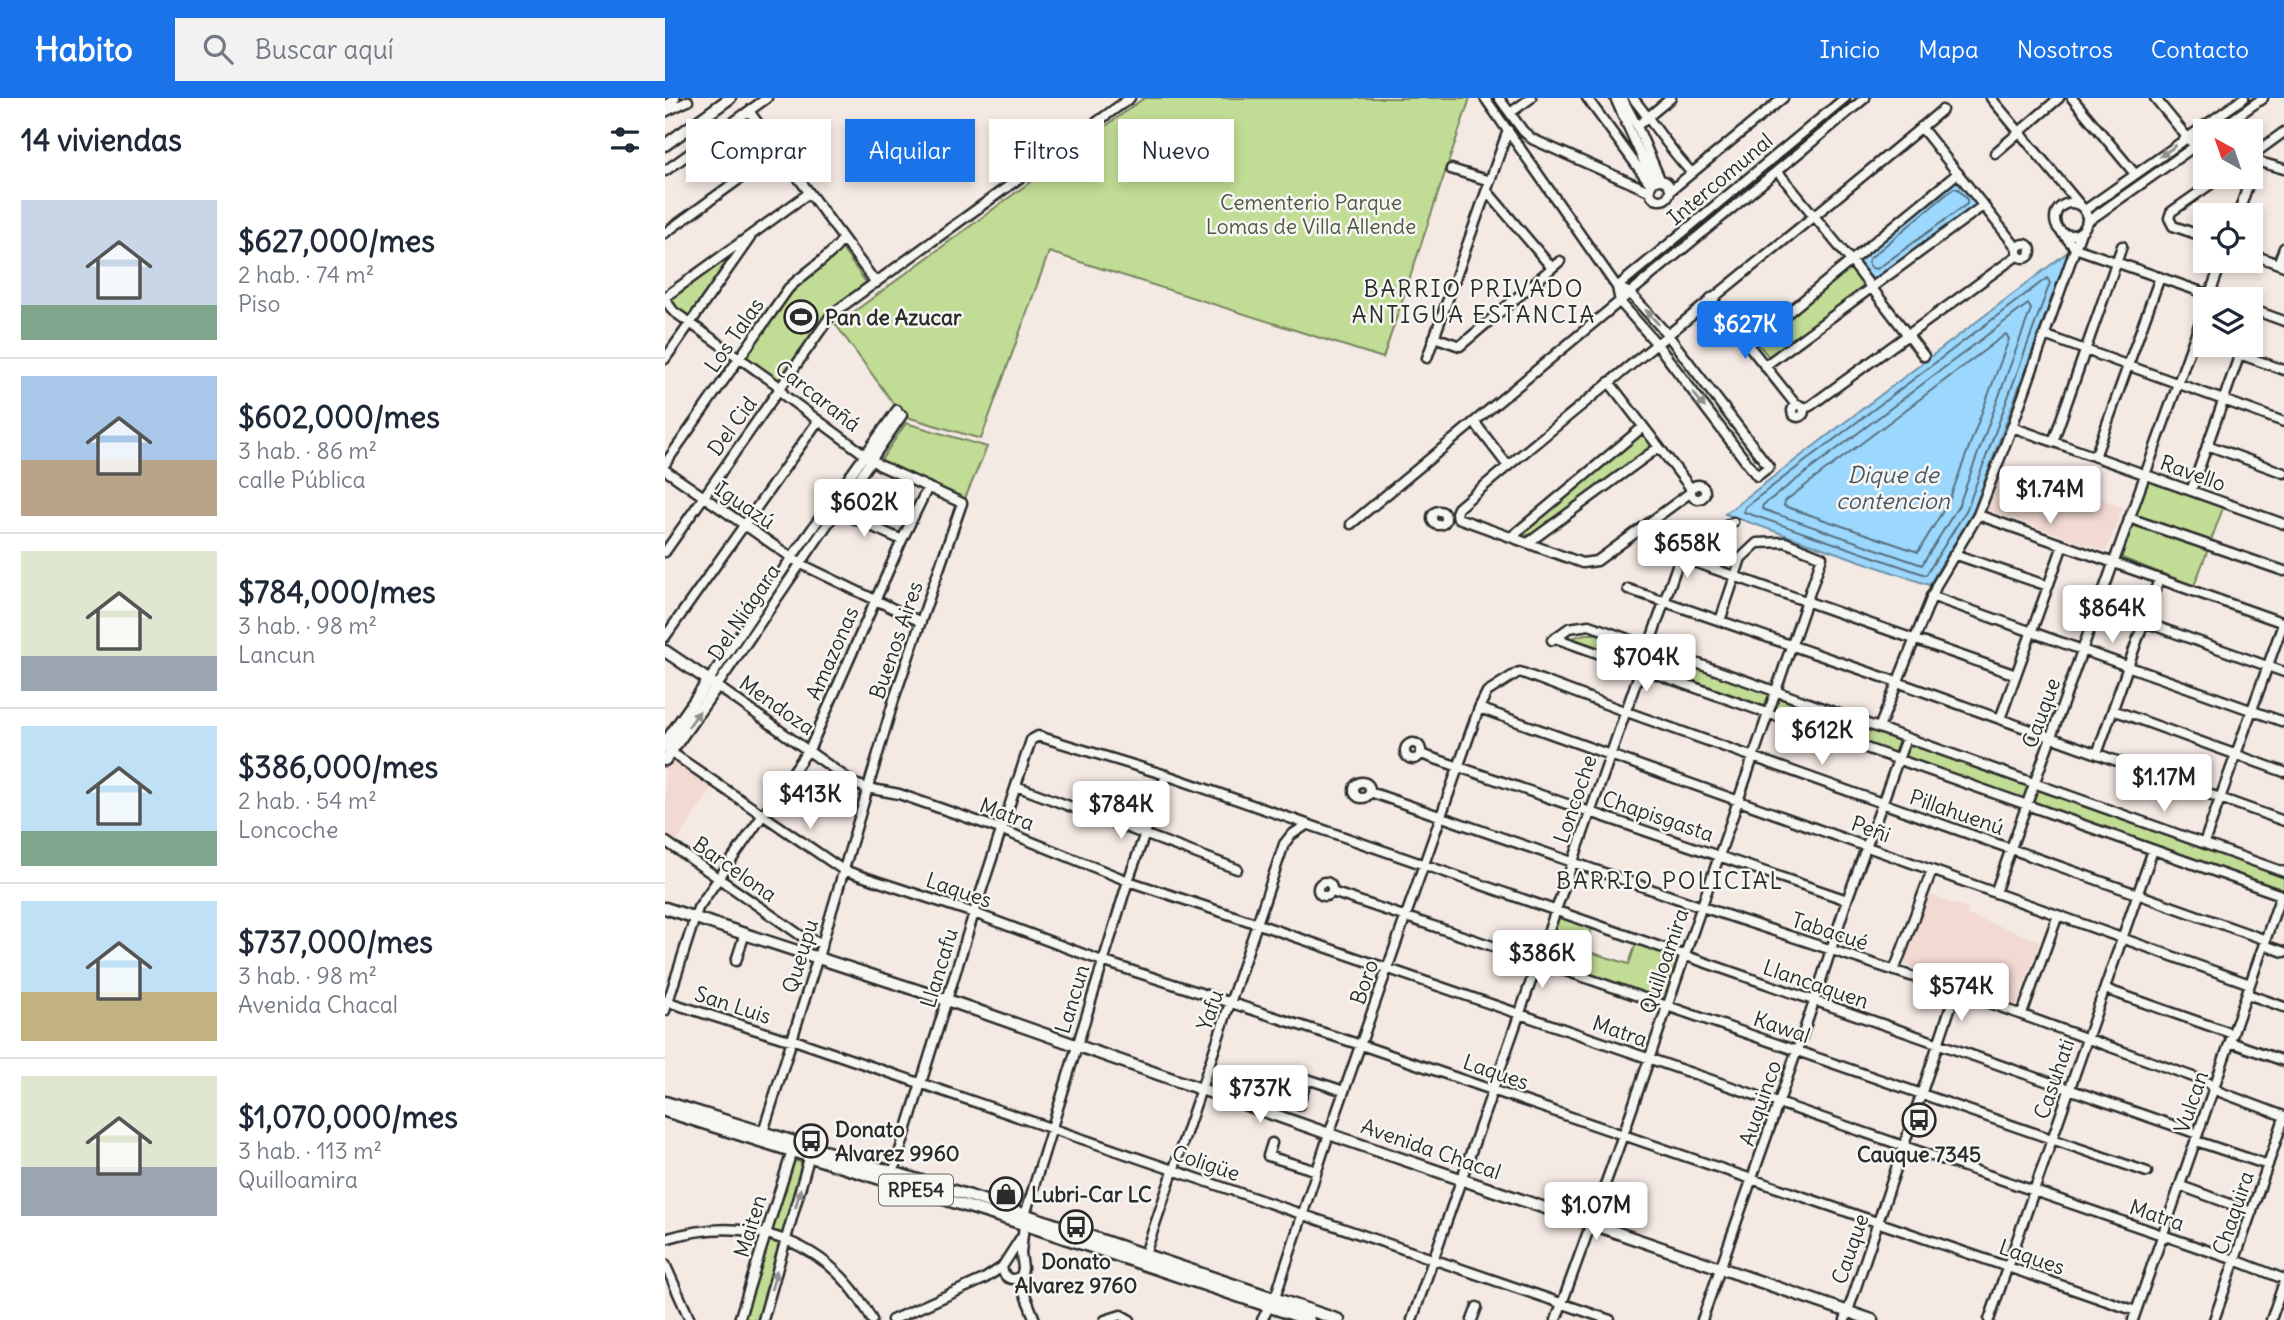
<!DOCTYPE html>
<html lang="es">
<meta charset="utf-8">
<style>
:root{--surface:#fff;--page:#f2f2f3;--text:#1f2937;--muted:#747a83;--line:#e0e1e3;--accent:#1a73e8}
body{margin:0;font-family:Delius,sans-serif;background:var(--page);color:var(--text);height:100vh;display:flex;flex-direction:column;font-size:26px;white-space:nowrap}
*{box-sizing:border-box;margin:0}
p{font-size:23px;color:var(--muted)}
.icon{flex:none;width:38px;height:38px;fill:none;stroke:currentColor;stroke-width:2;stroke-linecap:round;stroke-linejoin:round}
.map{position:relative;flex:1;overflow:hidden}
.details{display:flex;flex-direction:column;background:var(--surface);width:665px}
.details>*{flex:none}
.guide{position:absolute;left:21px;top:21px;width:665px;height:63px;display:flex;gap:14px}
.needle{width:46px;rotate:320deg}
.tools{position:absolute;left:1528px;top:21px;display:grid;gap:14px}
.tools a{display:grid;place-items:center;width:70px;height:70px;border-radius:0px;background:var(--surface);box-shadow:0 4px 10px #0003;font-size:35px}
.price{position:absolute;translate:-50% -60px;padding:0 16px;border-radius:7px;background:#fff;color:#222;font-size:23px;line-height:46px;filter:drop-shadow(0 2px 4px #0008)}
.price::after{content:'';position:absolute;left:50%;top:42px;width:21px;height:16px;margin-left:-10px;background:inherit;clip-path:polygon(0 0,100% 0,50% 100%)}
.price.active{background:var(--accent);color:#fff}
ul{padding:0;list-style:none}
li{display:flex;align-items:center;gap:21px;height:175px;padding:0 21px}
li+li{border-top:2px solid var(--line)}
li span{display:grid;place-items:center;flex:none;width:196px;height:140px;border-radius:0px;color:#555}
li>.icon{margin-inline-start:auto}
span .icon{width:84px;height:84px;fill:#fffc;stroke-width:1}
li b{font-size:30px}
h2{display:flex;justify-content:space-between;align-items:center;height:84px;padding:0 21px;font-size:30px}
.tag{padding:0 24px;border-radius:0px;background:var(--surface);box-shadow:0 4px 10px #0003;font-size:24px;line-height:63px}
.tag.active{background:var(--accent);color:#fff}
header{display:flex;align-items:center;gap:42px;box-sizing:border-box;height:98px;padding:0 35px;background:var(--accent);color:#fff}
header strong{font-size:33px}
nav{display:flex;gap:38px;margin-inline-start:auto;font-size:24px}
.search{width:490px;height:63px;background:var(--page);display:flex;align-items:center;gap:18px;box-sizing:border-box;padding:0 24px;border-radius:0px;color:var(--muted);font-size:26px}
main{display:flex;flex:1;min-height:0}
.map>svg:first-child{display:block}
.built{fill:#f2d9d1}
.green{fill:#c1dc94;stroke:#768460;stroke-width:2}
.water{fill:#9cd8fd;stroke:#6f93a9;stroke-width:2}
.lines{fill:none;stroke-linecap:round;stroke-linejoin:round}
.shore{stroke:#58707f;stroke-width:2}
.minor-casing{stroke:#2b2b2b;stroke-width:13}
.major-casing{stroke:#2b2b2b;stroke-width:15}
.minor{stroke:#f6f6f2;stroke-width:8}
.major{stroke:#f6f6f2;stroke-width:10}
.oneway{fill:#90908e}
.labels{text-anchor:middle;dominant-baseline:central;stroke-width:5;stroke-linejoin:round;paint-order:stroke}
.shield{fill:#f6f6f2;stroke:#686867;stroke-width:2}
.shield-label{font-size:19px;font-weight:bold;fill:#2b2b2b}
.street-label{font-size:21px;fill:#2b2b2b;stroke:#f6f6f2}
.park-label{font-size:21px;fill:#505745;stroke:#f6f6f2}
.poi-label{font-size:21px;font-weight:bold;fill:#2b2b2b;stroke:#f6f6f2;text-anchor:start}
.neighbourhood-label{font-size:23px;letter-spacing:2px;fill:#2b2b2b;stroke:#f6f6f2}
.water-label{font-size:23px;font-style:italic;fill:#475660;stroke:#f6f6f2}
</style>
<header>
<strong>Habito</strong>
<div class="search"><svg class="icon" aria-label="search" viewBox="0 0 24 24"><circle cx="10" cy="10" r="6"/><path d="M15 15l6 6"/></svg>Buscar aquí</div>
<nav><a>Inicio</a><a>Mapa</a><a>Nosotros</a><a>Contacto</a></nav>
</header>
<main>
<section class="details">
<h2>14 viviendas<svg class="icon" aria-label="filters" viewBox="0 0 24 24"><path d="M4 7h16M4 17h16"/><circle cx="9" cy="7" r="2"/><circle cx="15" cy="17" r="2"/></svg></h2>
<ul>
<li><span style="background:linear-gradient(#c9d6e8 75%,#7fa58c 0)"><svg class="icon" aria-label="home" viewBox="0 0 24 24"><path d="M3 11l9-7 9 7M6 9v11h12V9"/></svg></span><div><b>$627,000/mes</b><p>2 hab. · 74 m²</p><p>Piso</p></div></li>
<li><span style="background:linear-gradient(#a9c7e8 60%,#b9a48a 0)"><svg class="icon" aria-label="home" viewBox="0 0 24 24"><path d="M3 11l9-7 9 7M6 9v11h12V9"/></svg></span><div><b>$602,000/mes</b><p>3 hab. · 86 m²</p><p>calle Pública</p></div></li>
<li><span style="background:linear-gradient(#dfe7d0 75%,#9aa5b1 0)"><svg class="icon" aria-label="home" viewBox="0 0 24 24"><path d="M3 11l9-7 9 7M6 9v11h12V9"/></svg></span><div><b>$784,000/mes</b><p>3 hab. · 98 m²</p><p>Lancun</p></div></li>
<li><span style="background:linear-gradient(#bfe0f5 75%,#7fa58c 0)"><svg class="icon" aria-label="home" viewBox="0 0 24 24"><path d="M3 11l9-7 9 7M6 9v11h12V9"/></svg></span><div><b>$386,000/mes</b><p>2 hab. · 54 m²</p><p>Loncoche</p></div></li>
<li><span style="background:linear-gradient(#bfe0f5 65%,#c2b280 0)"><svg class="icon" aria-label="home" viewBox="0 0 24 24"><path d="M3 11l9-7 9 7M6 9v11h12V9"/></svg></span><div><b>$737,000/mes</b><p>3 hab. · 98 m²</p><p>Avenida Chacal</p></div></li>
<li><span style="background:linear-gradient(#dfe7d0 65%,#9aa5b1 0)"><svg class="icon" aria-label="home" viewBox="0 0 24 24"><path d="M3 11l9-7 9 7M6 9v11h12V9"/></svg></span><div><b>$1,070,000/mes</b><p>3 hab. · 113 m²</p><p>Quilloamira</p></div></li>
</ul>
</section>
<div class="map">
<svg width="1619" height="1222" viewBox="0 0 1619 1222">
<rect width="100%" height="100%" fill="#f4e9e3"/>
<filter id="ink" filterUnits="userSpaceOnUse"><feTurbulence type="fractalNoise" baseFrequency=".0143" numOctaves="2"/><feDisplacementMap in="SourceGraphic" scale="14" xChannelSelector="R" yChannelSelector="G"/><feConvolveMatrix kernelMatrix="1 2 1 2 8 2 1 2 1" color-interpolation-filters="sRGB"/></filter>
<g filter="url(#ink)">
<path class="built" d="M 1336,366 L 1458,409 L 1441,453 L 1318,410 Z
M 5,658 L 50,686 L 10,746 L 0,739 L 0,666 Z
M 1261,795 L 1303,811 L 1301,816 L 1375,843 L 1351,908 L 1235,865 Z"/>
<path class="green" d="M 479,0 L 805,0 L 718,260 L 384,154 L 316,341 L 242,319 L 229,306 L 171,227 Z
M 175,148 L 205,190 L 164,220 L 117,287 L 75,260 L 131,183 Z
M 69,155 L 24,217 L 12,210 L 7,200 Z
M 1187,167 L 1202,189 L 1105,260 L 1093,246 Z
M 241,325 L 322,349 L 299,403 L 216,362 Z
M 978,332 L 989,347 L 865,438 L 856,435 Z
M 1481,379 L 1559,407 L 1545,445 L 1467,418 Z
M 1464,424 L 1544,449 L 1529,488 L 1452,458 Z
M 920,536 L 931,536 L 976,550 L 971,563 L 904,541 Z
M 984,552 L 1105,596 L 1100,609 L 980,565 Z
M 1114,598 L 1234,642 L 1229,656 L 1109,612 Z
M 1243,645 L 1364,687 L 1359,701 L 1238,658 Z
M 1369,690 L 1619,779 L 1619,793 L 1364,703 Z
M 891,817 L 927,829 L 921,853 L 964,866 L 971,845 L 1016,860 L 1000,905 L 875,862 Z
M 127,1061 L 139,1066 L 121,1136 L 105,1132 Z
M 104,1141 L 117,1145 L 93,1222 L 78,1222 Z"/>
<path class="water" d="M 1292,78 L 1314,106 L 1208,182 L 1192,162 Z
M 1404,153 L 1308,414 L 1264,487 L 1060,416 Z"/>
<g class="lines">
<path class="shore" d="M 1289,90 L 1293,91 L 1302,101 L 1302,106 L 1212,171 L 1207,170 L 1203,165 L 1204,161 Z
M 1382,180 L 1385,185 L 1302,411 L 1261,477 L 1079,414 L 1080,409 Z
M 1363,206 L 1366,211 L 1294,407 L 1257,467 L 1097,411 L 1098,407 Z
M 1341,236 L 1344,241 L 1284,403 L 1253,454 L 1119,408 L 1120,403 Z"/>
<defs>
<path id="minor" d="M 820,0 L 952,189 L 955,204 L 991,245 L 1092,378 L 1104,369 L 1002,236 L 965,195 L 952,189
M 834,0 L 858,33 L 867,41 L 984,93
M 922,0 L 986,87
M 950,0 L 988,84
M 957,0 L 972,28 L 995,81
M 968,0 C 988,25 1005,52 1027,75
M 1326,0 L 1415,107
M 1407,0 L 1470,76
M 1490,0 L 1526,44
M 0,9 L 10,0
M 84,13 L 211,185
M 0,14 L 23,3
M 845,15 L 866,0
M 972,28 L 1006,0
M 1256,29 L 1352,150
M 1551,33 L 1598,0
M 1330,55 L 1394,0
M 1586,58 L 1619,34
M 1588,59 L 1591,63 L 1619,71
M 786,71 L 825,83
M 0,73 L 102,0
M 1113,74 L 1186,163 L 1259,258
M985 92a10 10 0 1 1 20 0a10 10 0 1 1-20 0Z
M 822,93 L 887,170
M 1005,93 L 1118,0
M1390 121a16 16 0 1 1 32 0a16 16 0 1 1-32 0Z
M 1420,112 L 1579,0
M 1573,117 L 1591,63
M 1422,124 L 1540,41
M 0,135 L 113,53
M 1397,135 L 1410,150 L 1557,201
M 1540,139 L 1508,128 L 1504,120 L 1506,114 L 1556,79
M1352 153a7 7 0 1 1 14 0a7 7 0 1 1-14 0Z
M 1586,156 L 1619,168
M 1613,166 L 1619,150
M 952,189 L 1180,0
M 0,199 L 144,95
M 1046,200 L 1131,307
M 0,201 L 8,213 L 111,286 L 120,298 L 214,367 L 297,405 L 230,598 L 157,846 L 98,1034
M 1543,201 L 1557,163
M 1586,211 L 1619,223
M 1586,225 L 1590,213
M 1379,237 L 1619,324
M 769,239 L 795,248 L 895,163
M 1085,246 L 1293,75
M 1574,256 L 1619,272
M 762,260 L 843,32
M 0,261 L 85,140
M 1101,267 L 1319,107
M 944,284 L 1024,388 L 1026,393 L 1022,397 L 932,463 L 917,465 L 793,420 L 791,415 L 793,410 C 952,275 1117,147 1277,12
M1127 313a6 6 0 1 1 12 0a6 6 0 1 1-12 0Z
M 1139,310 L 1145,308 L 1353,157
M 237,317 L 52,588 L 190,686 L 202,690 L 234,696 L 335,731 L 463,783 L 593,826 L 1570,1162 L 1619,1181
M 810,325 L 843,368
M 1347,329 L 1619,426
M 1388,344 L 1457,148
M 1542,347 L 1619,375
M 1430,359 L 1495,179
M 0,366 L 123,191 C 135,178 175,152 177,140
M 0,372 L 136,466 L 256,524
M1026 394a7 7 0 1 1 14 0a7 7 0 1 1-14 0Z
M 1526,393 L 1578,247
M 173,413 L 237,442
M767 420a7 7 0 1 1 14 0a7 7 0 1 1-14 0Z
M 1313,417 L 1619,525
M 1464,420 L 1619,473
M 686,426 L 1200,0
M 846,439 L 978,329
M 863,445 L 994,349
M 0,454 L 167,216 L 465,0
M 1289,456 L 1383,488
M 1015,459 L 1351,577
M 963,491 L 1232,584 L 1619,723
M 1266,498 L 1619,624
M 1479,524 L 1619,574
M 0,539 L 153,323
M 890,540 L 1619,798
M 887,542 L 904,530 L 924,527 L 1619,774
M 44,582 L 127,459 L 232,312
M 814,610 L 1585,886
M 1448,612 L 1619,674
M 1335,621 L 1398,447
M 1214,630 L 1272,486 L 1313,417 L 1347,329 L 1416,134
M740 653a8 8 0 1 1 16 0a8 8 0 1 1-16 0Z
M 0,650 L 178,772 L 309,815 L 437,863 L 696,947 L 1471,1213
M 756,656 L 1182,802
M 1432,656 L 1494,481
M689 692a8 8 0 1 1 16 0a8 8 0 1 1-16 0Z
M 351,688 L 572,771
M 705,694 L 1037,809 L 1291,893 L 1542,984 L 1555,994 L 1619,1018
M 0,743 L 135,837 L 157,846
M 1539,745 L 1619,523
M653 791a7 7 0 1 1 14 0a7 7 0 1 1-14 0Z
M 667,794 L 872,863 L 1482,1074
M 1330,795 L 1540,210
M 1599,847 L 1619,854
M 71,863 L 80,835
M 1229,873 L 1267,772
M 1440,891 L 1568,936
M 1582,896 L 1619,909
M 0,903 L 117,940 L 132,943 L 945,1222
M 0,913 L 33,810 L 146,648 L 237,442 L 263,389
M 1357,916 L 1393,817
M 1565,944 L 1619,963
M 634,1007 L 642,981 L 679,993
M 1531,1043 L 1603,1067
M 607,1045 L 603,1058 L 652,1073
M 228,1075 L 309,815 L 366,642 L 373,638 L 501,677 L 1533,1036
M 1516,1088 L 1587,1114
M 0,1141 C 84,1115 166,1142 207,1222
M 480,1156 L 619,746 L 626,737 L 640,728
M 0,1166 L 25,1222
M 354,1179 C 346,1184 338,1179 337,1169 L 355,1141
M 74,1222 L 128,1050
M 98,1222 L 146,1053
M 227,1222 L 319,1181 L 337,1169
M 370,1222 L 355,1184 L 358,1170 L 356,1155 L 360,1117 L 463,783 L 501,677
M 440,1222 L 456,1217 L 465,1222
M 597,1222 L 612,1194 L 664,1036 L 814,610 L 822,594 L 852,575 L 855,574 L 959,613 L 1601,842
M 747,1222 L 1015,459 L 1020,452 L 1068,424
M 807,1222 L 812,1209
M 891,1222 L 958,1037 L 1157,459 L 1120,444 L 1092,445 L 1076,460 L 1055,523
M 1037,1222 L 1149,904 L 1182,802 L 1241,640
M 1180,1222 L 1291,893
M 1324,1222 L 1488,752
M 1468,1222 L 1616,797
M 1549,1222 L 1619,1020
M 1606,1222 L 1619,1184"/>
<path id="major" d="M 0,47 L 65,0
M 0,553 L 52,588 L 0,662
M 0,645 L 44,582
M 0,810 L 282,902 L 664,1036 L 1207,1222
M 0,1004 L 305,1098 L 674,1222
M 0,1013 L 358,1126 L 644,1222"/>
</defs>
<use href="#minor" class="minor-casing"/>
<use href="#major" class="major-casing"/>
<use href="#minor" class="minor"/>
<use href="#major" class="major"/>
</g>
<defs><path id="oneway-solid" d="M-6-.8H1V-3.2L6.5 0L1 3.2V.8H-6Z" transform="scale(1.75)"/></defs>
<g class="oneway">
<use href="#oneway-solid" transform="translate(1503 53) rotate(145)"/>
<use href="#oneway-solid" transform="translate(987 219) rotate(-132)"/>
<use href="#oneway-solid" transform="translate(1034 302) rotate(53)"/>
<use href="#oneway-solid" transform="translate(29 621) rotate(-55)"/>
<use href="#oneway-solid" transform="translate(133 1100) rotate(-75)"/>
<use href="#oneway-solid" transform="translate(109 1182) rotate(-73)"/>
</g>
</g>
<defs>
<symbol id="stadium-ring" viewBox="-11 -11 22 22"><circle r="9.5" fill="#f6f6f2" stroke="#2b2b2b" stroke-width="1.5"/><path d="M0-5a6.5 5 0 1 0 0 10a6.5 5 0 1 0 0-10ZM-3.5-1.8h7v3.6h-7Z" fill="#2b2b2b"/></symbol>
<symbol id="bus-ring" viewBox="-11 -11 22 22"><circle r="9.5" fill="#f6f6f2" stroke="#2b2b2b" stroke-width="1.5"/><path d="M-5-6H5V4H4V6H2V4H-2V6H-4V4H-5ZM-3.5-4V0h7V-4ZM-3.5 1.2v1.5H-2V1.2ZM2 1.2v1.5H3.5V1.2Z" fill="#2b2b2b"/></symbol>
<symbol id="shop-ring" viewBox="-11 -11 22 22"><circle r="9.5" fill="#f6f6f2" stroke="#2b2b2b" stroke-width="1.5"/><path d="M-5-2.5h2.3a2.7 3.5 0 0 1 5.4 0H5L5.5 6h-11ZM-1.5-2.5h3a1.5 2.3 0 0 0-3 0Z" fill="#2b2b2b"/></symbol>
</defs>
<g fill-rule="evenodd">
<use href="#stadium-ring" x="117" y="200" width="38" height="38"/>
<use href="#bus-ring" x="1235" y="1003" width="38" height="38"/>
<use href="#bus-ring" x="127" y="1024" width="38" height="38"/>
<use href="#shop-ring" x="322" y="1077" width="38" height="38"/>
<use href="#bus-ring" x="392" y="1110" width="38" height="38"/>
</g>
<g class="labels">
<rect class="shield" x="214" y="1076.5" width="74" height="31" rx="5"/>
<g class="shield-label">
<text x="251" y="1092">RPE54</text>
</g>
<g class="street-label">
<text transform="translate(1055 81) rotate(-40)">Intercomunal</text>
<text transform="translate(69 237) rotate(-55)">Los Talas</text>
<text transform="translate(153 298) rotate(38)">Carcarañá</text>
<text transform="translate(67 328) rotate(-54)">Del Cid</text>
<text transform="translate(1528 375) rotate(20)">Ravello</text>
<text transform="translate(80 407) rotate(34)">Iguazú</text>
<text transform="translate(79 514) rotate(-56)">Del Niágara</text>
<text transform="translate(231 542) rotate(-71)">Buenos Aires</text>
<text transform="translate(167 555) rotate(-66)">Amazonas</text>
<text transform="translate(112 607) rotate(35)">Mendoza</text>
<text transform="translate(1376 615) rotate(-70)">Cauque</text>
<text transform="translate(910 701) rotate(-71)">Loncoche</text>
<text transform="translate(1292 714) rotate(19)">Pillahuenú</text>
<text transform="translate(342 716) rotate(21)">Matra</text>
<text transform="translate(993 718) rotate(19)">Chapisgasta</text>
<text transform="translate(1206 731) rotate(20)">Peñi</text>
<text transform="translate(70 771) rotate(35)">Barcelona</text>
<text transform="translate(294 792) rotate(19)">Laques</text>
<text transform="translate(1165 833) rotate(18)">Tabacué</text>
<text transform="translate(135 858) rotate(-73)">Queupu</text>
<text transform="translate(999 863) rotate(-71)">Quilloamira</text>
<text transform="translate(274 870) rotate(-73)">Llancafu</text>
<text transform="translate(699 884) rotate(-71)">Boro</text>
<text transform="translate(1151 886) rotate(19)">Llancaquen</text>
<text transform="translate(407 901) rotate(-73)">Lancun</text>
<text transform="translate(68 907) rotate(18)">San Luis</text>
<text transform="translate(545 912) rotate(-71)">Yafu</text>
<text transform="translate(1117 929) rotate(19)">Kawal</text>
<text transform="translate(955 933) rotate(19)">Matra</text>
<text transform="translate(831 974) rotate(19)">Laques</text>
<text transform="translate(1389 981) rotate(-71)">Casuhati</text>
<text transform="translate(1526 1004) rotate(-71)">Vulcan</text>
<text transform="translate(1095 1005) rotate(-71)">Auquinco</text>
<text transform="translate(766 1051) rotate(19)">Avenida Chacal</text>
<text transform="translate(541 1065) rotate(19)">Coligüe</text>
<text transform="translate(1568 1115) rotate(-71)">Chaquira</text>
<text transform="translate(1492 1117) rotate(19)">Matra</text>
<text transform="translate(85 1128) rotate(-73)">Maiten</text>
<text transform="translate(1185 1151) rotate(-71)">Cauque</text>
<text transform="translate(1367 1159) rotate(19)">Laques</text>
</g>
<g class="park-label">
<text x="646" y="104">Cementerio Parque<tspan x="646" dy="24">Lomas de Villa Allende</tspan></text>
</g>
<g class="poi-label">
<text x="160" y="219">Pan de Azucar</text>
<text x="170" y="1031">Donato<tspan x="170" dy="24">Alvarez 9960</tspan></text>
<text x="1254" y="1056" text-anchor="middle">Cauque 7345</text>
<text x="366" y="1096">Lubri-Car LC</text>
<text x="411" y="1163" text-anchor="middle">Donato<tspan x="411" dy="24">Alvarez 9760</tspan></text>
</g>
<g class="neighbourhood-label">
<text x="809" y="190">BARRIO PRIVADO<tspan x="809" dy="26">ANTIGUA ESTANCIA</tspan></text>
<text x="1005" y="782">BARRIO POLICIAL</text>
</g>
<g class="water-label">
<text x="1228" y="376">Dique de<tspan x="1228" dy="26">contencion</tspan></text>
</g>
</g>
</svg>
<div class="tools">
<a><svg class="needle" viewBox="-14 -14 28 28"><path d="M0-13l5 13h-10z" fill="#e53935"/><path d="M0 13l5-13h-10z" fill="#747a83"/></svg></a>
<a><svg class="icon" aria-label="locate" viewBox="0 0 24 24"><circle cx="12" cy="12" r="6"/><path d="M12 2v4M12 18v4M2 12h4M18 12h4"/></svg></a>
<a><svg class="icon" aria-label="layers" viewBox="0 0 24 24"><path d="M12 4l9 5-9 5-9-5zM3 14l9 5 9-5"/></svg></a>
</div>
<b class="price active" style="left:1080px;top:263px">$627K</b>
<b class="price" style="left:1385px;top:428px">$1.74M</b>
<b class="price" style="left:199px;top:441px">$602K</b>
<b class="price" style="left:1022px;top:482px">$658K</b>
<b class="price" style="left:1447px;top:547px">$864K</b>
<b class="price" style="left:981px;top:596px">$704K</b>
<b class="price" style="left:1157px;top:669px">$612K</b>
<b class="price" style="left:1499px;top:716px">$1.17M</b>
<b class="price" style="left:145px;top:733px">$413K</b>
<b class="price" style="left:456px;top:743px">$784K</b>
<b class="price" style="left:877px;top:892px">$386K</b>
<b class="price" style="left:1296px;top:925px">$574K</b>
<b class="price" style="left:595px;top:1027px">$737K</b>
<b class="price" style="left:931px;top:1144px">$1.07M</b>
<div class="guide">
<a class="tag">Comprar</a>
<a class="tag active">Alquilar</a>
<a class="tag">Filtros</a>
<a class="tag">Nuevo</a>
</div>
</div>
</main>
